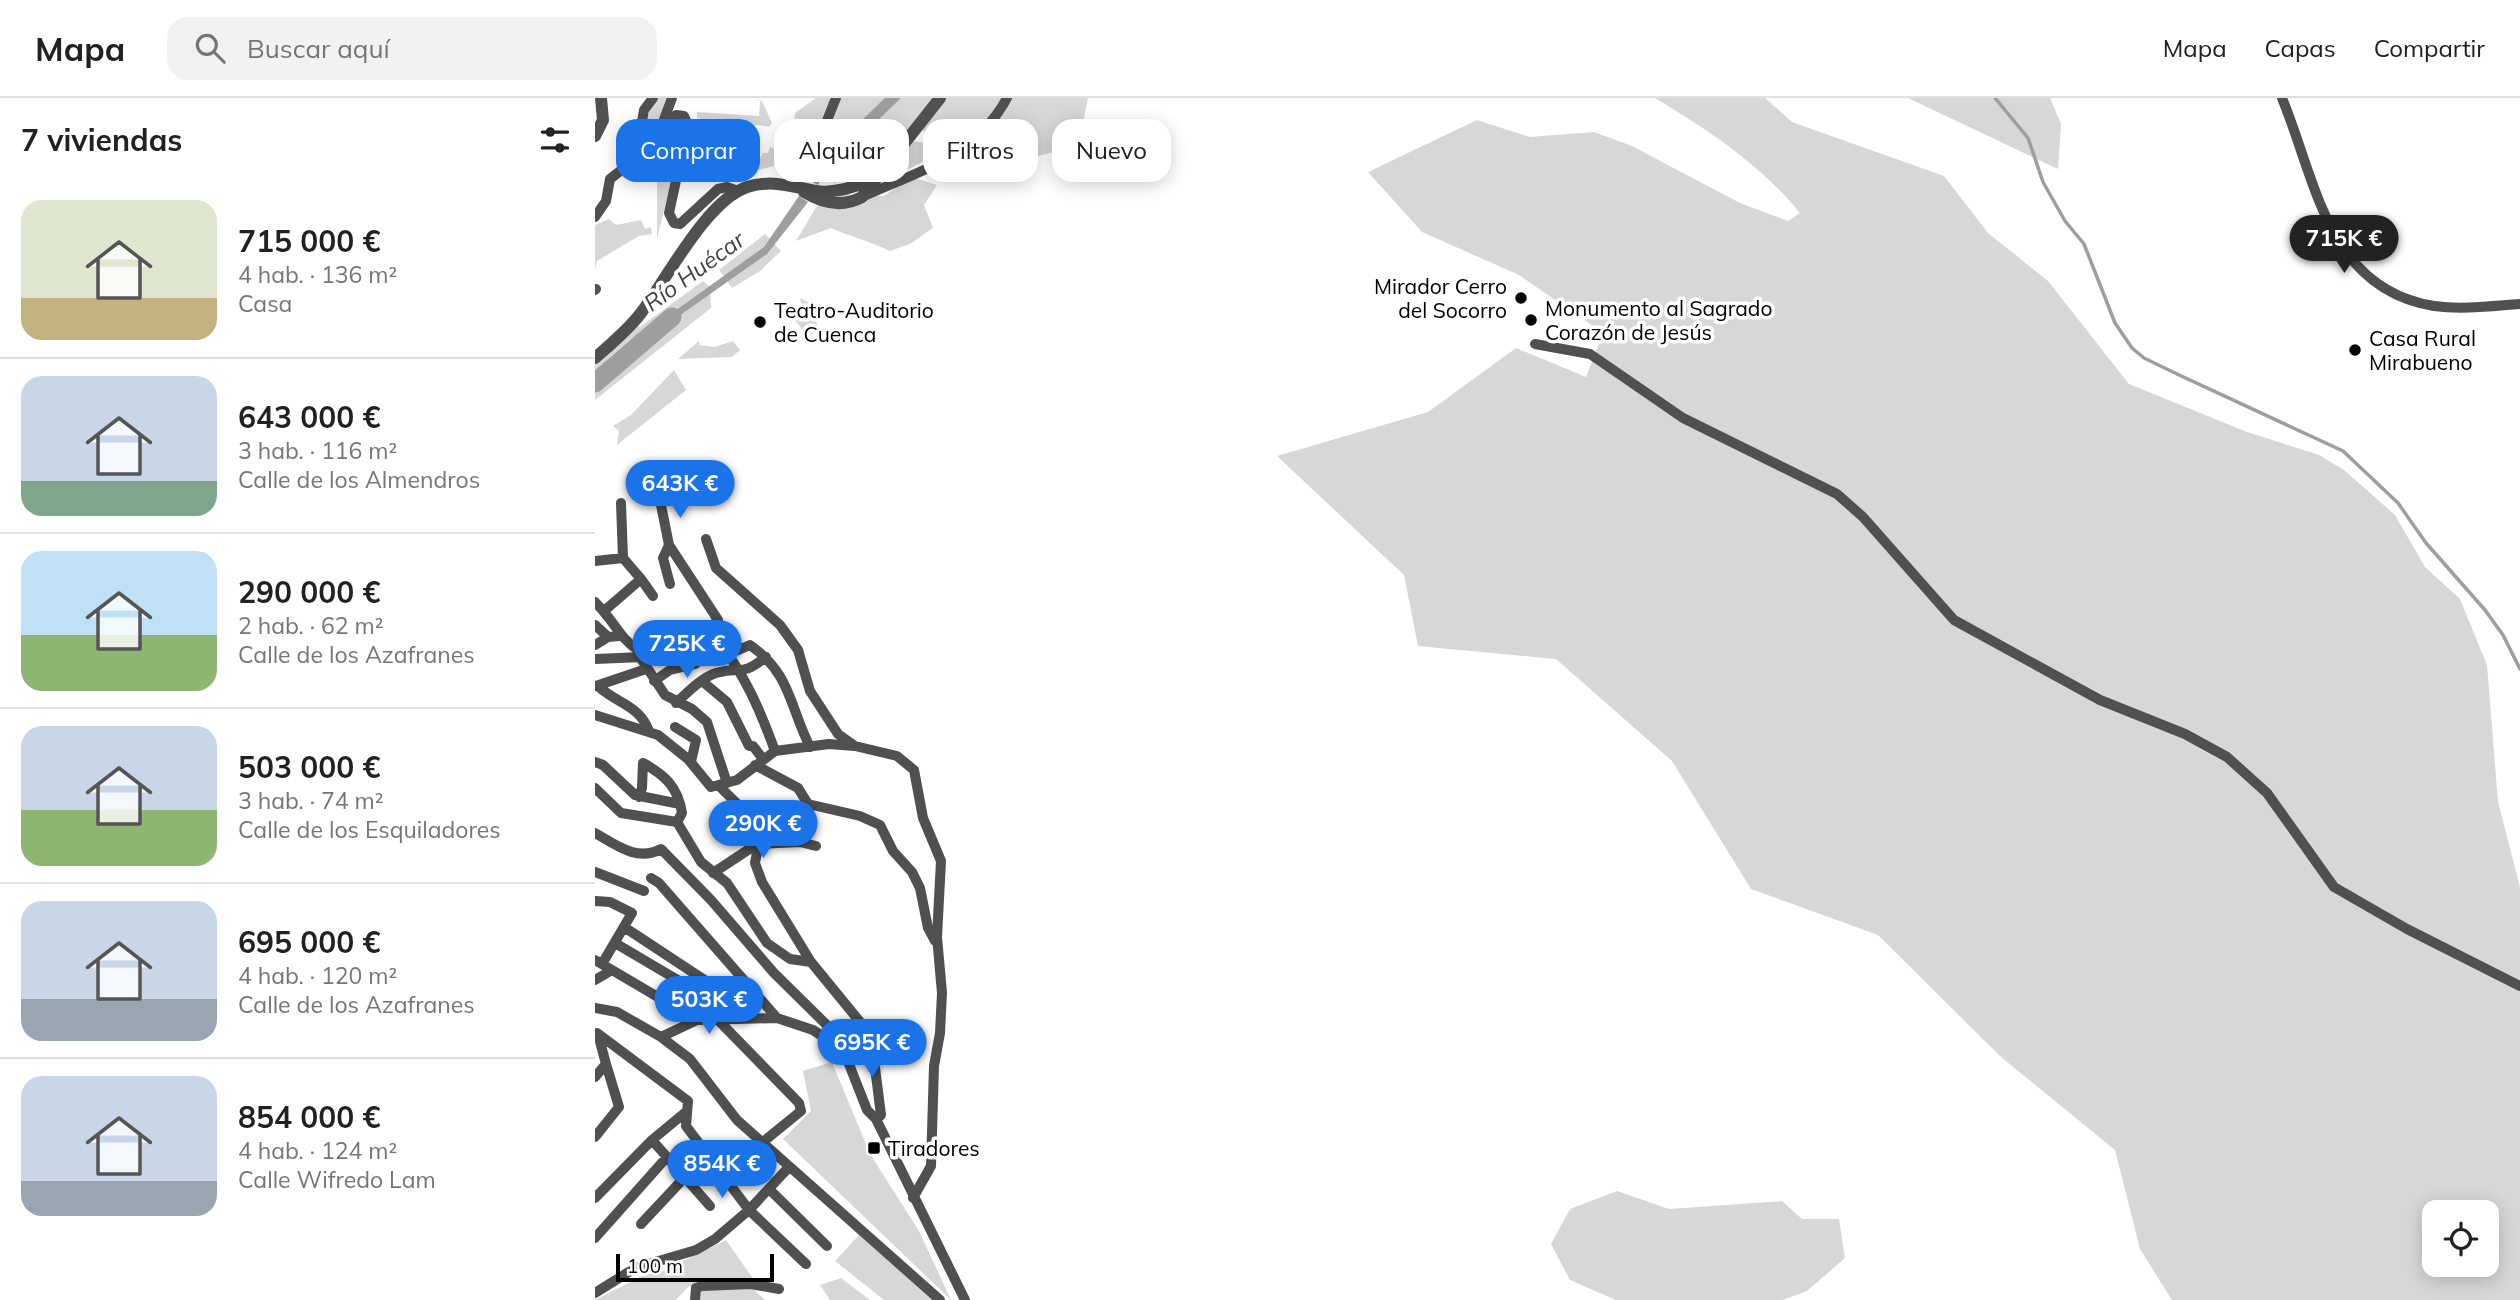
<!DOCTYPE html>
<html lang="es">
<meta charset="utf-8">
<style>
:root{--surface:#fff;--page:#f2f2f2;--text:#202124;--muted:#757577;--line:#e0e0e0;--accent:#1a73e8}
body{margin:0;font-family:Mulish,sans-serif;background:var(--page);color:var(--text);height:100vh;display:flex;flex-direction:column;font-size:26px;white-space:nowrap}
*{box-sizing:border-box;margin:0}
p{font-size:23px;color:var(--muted)}
.icon{flex:none;width:38px;height:38px;fill:none;stroke:currentColor;stroke-width:2;stroke-linecap:round;stroke-linejoin:round}
.map{position:relative;flex:1;overflow:hidden}
.side{display:flex;flex-direction:column;background:var(--surface);width:595px}
.side>*{flex:none}
.banner{position:absolute;left:21px;top:21px;width:665px;height:63px;display:flex;gap:14px}
.fabs{position:absolute;left:1827px;top:1102px;display:grid;gap:14px}
.fabs a{display:grid;place-items:center;width:77px;height:77px;border-radius:14px;background:var(--surface);box-shadow:0 4px 18px #0003;font-size:35px}
.scale{position:absolute;left:21px;bottom:18px;width:158px;box-sizing:border-box;padding-left:7px;border:4px solid #000;border-top:0;font-size:19px;line-height:24px;white-space:nowrap;color:#000;-webkit-text-stroke:5px #fff;paint-order:stroke}
.price{position:absolute;translate:-50% -60px;padding:0 16px;border-radius:24px;background:var(--accent);color:#fff;font-size:23px;line-height:46px;filter:drop-shadow(0 2px 4px #0008)}
.price::after{content:'';position:absolute;left:50%;top:42px;width:21px;height:16px;margin-left:-10px;background:inherit;clip-path:polygon(0 0,100% 0,50% 100%)}
.price.active{background:#222;color:#fff}
ul{padding:0;list-style:none}
li{display:flex;align-items:center;gap:21px;height:175px;padding:0 21px}
li+li{border-top:2px solid var(--line)}
li span{display:grid;place-items:center;flex:none;width:196px;height:140px;border-radius:21px;color:#555}
li>.icon{margin-inline-start:auto}
span .icon{width:84px;height:84px;fill:#fffc;stroke-width:1}
li b{font-size:30px}
h2{display:flex;justify-content:space-between;align-items:center;height:84px;padding:0 21px;font-size:30px}
.chip{padding:0 24px;border-radius:21px;background:var(--surface);box-shadow:0 4px 18px #0003;font-size:24px;line-height:63px}
.chip.active{background:var(--accent);color:#fff}
header{display:flex;align-items:center;gap:42px;box-sizing:border-box;height:98px;padding:0 35px;background:var(--surface);border-bottom:2px solid var(--line)}
header strong{font-size:33px}
nav{display:flex;gap:38px;margin-inline-start:auto;font-size:24px}
.search{width:490px;height:63px;background:var(--page);display:flex;align-items:center;gap:18px;box-sizing:border-box;padding:0 24px;border-radius:21px;color:var(--muted);font-size:26px}
main{display:flex;flex:1;min-height:0}
.map>svg:first-child{display:block}
.green{fill:#d7d7d7;fill-rule:evenodd}
.water{fill:#9e9e9e}
.lines{fill:none;stroke-linecap:round;stroke-linejoin:round}
.stream{stroke:#9e9e9e;stroke-width:3.5}
.river{stroke:#9e9e9e;stroke-width:19}
.minor{stroke:#505050;stroke-width:10}
.tertiary{stroke:#505050;stroke-width:12}
.poi-dot{fill:#000;stroke:#fff;stroke-width:2.5}
.labels{text-anchor:middle;dominant-baseline:central;stroke-width:7;stroke-linejoin:round;paint-order:stroke}
.poi-label{font-size:21px;fill:#000;stroke:#fff;text-anchor:start}
.water-label{font-size:23px;font-style:italic;fill:#3f3f3f;stroke:#fff}
</style>
<header>
<strong>Mapa</strong>
<div class="search"><svg class="icon" aria-label="search" viewBox="0 0 24 24"><circle cx="10" cy="10" r="6"/><path d="M15 15l6 6"/></svg>Buscar aquí</div>
<nav><a>Mapa</a><a>Capas</a><a>Compartir</a></nav>
</header>
<main>
<section class="side">
<h2>7 viviendas<svg class="icon" aria-label="filters" viewBox="0 0 24 24"><path d="M4 7h16M4 17h16"/><circle cx="9" cy="7" r="2"/><circle cx="15" cy="17" r="2"/></svg></h2>
<ul>
<li><span style="background:linear-gradient(#dfe7d0 70%,#c2b280 0)"><svg class="icon" aria-label="home" viewBox="0 0 24 24"><path d="M3 11l9-7 9 7M6 9v11h12V9"/></svg></span><div><b>715 000 €</b><p>4 hab. · 136 m²</p><p>Casa</p></div></li>
<li><span style="background:linear-gradient(#c9d6e8 75%,#7fa58c 0)"><svg class="icon" aria-label="home" viewBox="0 0 24 24"><path d="M3 11l9-7 9 7M6 9v11h12V9"/></svg></span><div><b>643 000 €</b><p>3 hab. · 116 m²</p><p>Calle de los Almendros</p></div></li>
<li><span style="background:linear-gradient(#bfe0f5 60%,#8fb573 0)"><svg class="icon" aria-label="home" viewBox="0 0 24 24"><path d="M3 11l9-7 9 7M6 9v11h12V9"/></svg></span><div><b>290 000 €</b><p>2 hab. · 62 m²</p><p>Calle de los Azafranes</p></div></li>
<li><span style="background:linear-gradient(#c9d6e8 60%,#8fb573 0)"><svg class="icon" aria-label="home" viewBox="0 0 24 24"><path d="M3 11l9-7 9 7M6 9v11h12V9"/></svg></span><div><b>503 000 €</b><p>3 hab. · 74 m²</p><p>Calle de los Esquiladores</p></div></li>
<li><span style="background:linear-gradient(#c9d6e8 70%,#9aa5b1 0)"><svg class="icon" aria-label="home" viewBox="0 0 24 24"><path d="M3 11l9-7 9 7M6 9v11h12V9"/></svg></span><div><b>695 000 €</b><p>4 hab. · 120 m²</p><p>Calle de los Azafranes</p></div></li>
<li><span style="background:linear-gradient(#c9d6e8 75%,#9aa5b1 0)"><svg class="icon" aria-label="home" viewBox="0 0 24 24"><path d="M3 11l9-7 9 7M6 9v11h12V9"/></svg></span><div><b>854 000 €</b><p>4 hab. · 124 m²</p><p>Calle Wifredo Lam</p></div></li>
</ul>
</section>
<div class="map">
<svg width="1925" height="1202" viewBox="0 0 1925 1202">
<rect width="100%" height="100%" fill="#fff"/>
<path class="green" d="M 61,0 L 74,0 L 62,29 L 63,46 L 67,48 L 81,22 L 87,23 L 89,31 L 62,141 L 62,84 L 43,81 L 45,74 L 38,72 L 55,11 Z
M 158,0 L 167,3 L 177,25 L 174,29 C 148,24 126,27 102,20 L 102,14 L 164,18 L 165,3 Z
M 221,0 L 236,0 L 215,47 L 210,37 L 198,32 L 200,15 Z
M 242,0 L 493,0 L 483,48 L 359,79 L 357,50 L 286,84 L 319,43 L 329,45 L 333,39 L 323,26 L 267,76 L 240,85 L 214,73 Z
M 1060,0 L 1170,0 L 1197,24 L 1349,78 L 1393,135 L 1453,183 L 1534,286 L 1652,334 L 1724,357 L 1749,372 L 1800,417 L 1830,469 L 1865,501 L 1892,567 L 1903,704 L 1925,789 L 1925,1202 L 1577,1202 L 1545,1151 L 1520,1052 L 1406,959 L 1283,837 L 1156,791 L 1077,663 L 961,561 L 823,548 L 809,477 L 682,358 L 833,314 L 921,250 L 991,279 L 1008,235 L 924,177 L 827,134 L 773,74 L 882,22 L 935,39 L 999,34 L 1037,48 L 1145,105 L 1193,123 L 1205,115 C 1165,66 1113,32 1060,0 ZM 1839,1115 L 1892,1115 L 1892,1167 L 1839,1167 Z
M 1313,0 L 1455,0 L 1466,26 L 1463,71 Z
M 102,36 L 148,49 L 147,53 L 165,60 L 168,55 L 173,55 L 175,49 L 187,53 L 188,48 L 192,49 L 179,68 L 164,72 L 160,70 L 122,76 L 119,66 L 90,76 Z
M 317,79 L 342,87 L 329,107 L 338,130 L 315,146 L 295,153 C 275,143 256,139 236,130 L 201,143 L 229,96 L 289,98 Z
M 14,121 L 21,127 L 46,122 L 50,131 L 56,129 L 57,136 L 44,138 L 2,163 L 0,171 L 0,127 Z
M 170,136 L 186,153 L 165,173 L 137,190 L 124,172 Z
M 108,183 L 115,189 L 116,210 L 0,302 L 0,265 L 40,223 L 45,229 Z
M 205,200 L 213,204 L 226,235 L 223,237 L 220,234 L 213,239 L 193,213 L 206,206 Z
M 104,243 L 104,247 L 119,249 L 138,243 L 145,252 L 137,259 L 83,261 Z
M 79,272 L 91,292 L 22,347 L 24,333 L 18,328 L 36,317 Z
M 237,964 L 275,1056 L 324,1133 L 356,1202 L 188,1041 L 216,1013 L 208,973 Z
M 1022,1093 L 1074,1111 L 1187,1103 L 1207,1121 L 1244,1121 L 1250,1160 L 1212,1193 L 1188,1202 L 1021,1202 L 975,1182 L 956,1146 L 975,1111 Z
M 267,1134 L 345,1202 L 289,1202 L 240,1163 Z
M 131,1142 L 159,1182 L 159,1192 L 170,1202 L 100,1202 L 108,1184 L 93,1189 L 81,1202 L 0,1202 L 47,1178 L 82,1170 L 80,1167 Z
M 246,1180 L 275,1202 L 235,1202 L 225,1187 Z"/>
<path class="water" d="M 290,0 L 306,0 L 233,70 L 223,87 L 211,81 L 219,68 Z
M 204,98 L 213,104 L 172,156 L 57,237 L 51,229 L 66,223 L 169,149 Z
M 43,235 L 52,245 L 0,292 L 0,277 Z"/>
<g class="lines">
<path class="stream" d="M 1400,0 L 1433,40 L 1448,84 L 1470,123 L 1489,146 L 1520,225 L 1537,250 L 1549,260 L 1582,276 L 1748,353 L 1803,405 L 1831,445 L 1890,512 L 1908,537 L 1925,571"/>
<path class="river" d="M 0,285 L 77,219"/>
<path class="minor" d="M 77,0 L 64,35 L 70,37 L 81,17 L 89,18 L 93,27 L 74,115 L 79,125 L 85,126 L 123,91 L 132,89 L 143,93
M 1687,0 C 1721,82 1732,191 1839,208 C 1867,212 1897,208 1925,206
M 193,85 L 220,52 L 241,0
M 267,99 C 324,73 381,58 412,0
M 0,119 L 11,103 L 15,81 L 34,66 L 39,39 L 45,35 L 49,12 L 58,0
M 0,192 L 1,191
M 940,246 L 995,256 L 1088,320 L 1242,396 L 1268,419 L 1359,522 L 1505,602 L 1590,636 L 1632,659 L 1672,695 L 1739,789 L 1812,831 L 1925,888
M 65,402 L 74,447
M 26,405 L 28,460
M 111,441 L 121,470 L 185,527 L 203,552 L 215,593 L 243,636 L 260,648 L 302,658 L 319,672 L 328,720 L 346,763 L 342,839 L 347,895 L 345,935 L 339,968 L 336,1068 L 318,1100
M 0,463 L 28,460 L 46,481 L 9,513
M 46,481 L 58,498
M 0,504 C 31,535 28,560 82,559 C 97,559 105,562 119,554 L 120,525 L 123,522 L 74,447 L 68,460 L 75,486
M 0,527 L 13,539 L 24,538
M 55,536 L 86,558
M 121,541 C 149,574 165,612 180,653
M 0,547 L 13,539
M 134,556 L 155,547 C 196,576 194,607 215,649
M 45,559 L 70,597 L 97,611 L 112,624 L 132,685
M 0,561 L 48,559 L 63,538 C 84,535 100,544 119,550
M 59,583 L 75,572 L 100,566 L 105,562
M 107,583 L 132,604 L 154,648 L 158,648 L 168,661
M 1,588 L 51,571
M 4,589 C 23,606 44,607 54,633
M 81,605 C 93,594 106,580 121,575 C 148,567 144,580 171,559
M 0,617 L 63,637 L 93,661 L 116,689 L 142,682 L 180,653 L 234,646 L 260,648
M 80,629 L 101,642 L 96,664
M 0,664 L 8,667 L 40,697 L 85,706
M 160,667 L 203,690 L 213,706 L 265,718 L 285,727 L 298,753 L 317,774 L 325,790 L 333,830 L 340,843
M 123,687 L 164,727 L 166,733 L 160,765 L 167,784 L 216,864 L 270,930 L 278,954 L 286,1017 L 281,1021
M 0,690 L 26,715 L 82,724 L 106,764 L 132,785 L 172,845 L 195,861 L 216,864
M 44,699 L 47,690 L 48,665 C 70,677 83,689 87,715 L 82,724
M 156,718 L 163,714 L 207,724 L 213,706
M 0,735 C 21,747 42,764 66,751 L 116,802 L 179,875 L 243,938 L 272,1012 L 281,1021 L 370,1202
M 0,774 L 49,793
M 118,775 L 162,746 L 205,744 L 221,748
M 56,780 L 64,785 L 182,920
M 0,803 L 15,804 L 37,815 L 7,866
M 29,829 L 111,883 L 154,920
M 20,845 L 103,894 L 111,883
M 0,862 L 102,922 L 182,920 L 218,932 L 248,952
M 0,882 L 17,872
M 0,910 L 22,914 L 66,939 L 95,961 L 142,1022 L 345,1202
M 124,923 L 204,1005 L 206,1013 L 168,1044
M 2,935 L 93,1003 L 91,1028 L 154,1112 L 211,1166
M 66,939 L 102,922
M 0,979 L 11,966 L 3,936
M 0,1039 L 24,1009 L 11,966
M 57,1042 L 115,1108
M 174,1091 L 232,1148
M 0,1100 L 57,1042 L 92,1013
M 46,1126 L 90,1079
M 0,1140 L 72,1059
M 0,1195 L 40,1170 L 101,1152 L 120,1141 L 154,1112 L 194,1069
M 100,1202 L 101,1190 L 107,1188 L 156,1186 L 184,1191"/>
<path class="tertiary" d="M 0,38 L 8,22 L 6,0
M 209,94 C 227,105 247,110 267,99 L 345,0
M 0,260 C 16,246 33,232 46,215 C 72,181 111,103 152,89 C 177,81 197,89 221,93 C 241,96 260,88 278,82"/>
</g>
<g class="poi-dot">
<circle cx="926" cy="200" r="7"/>
<circle cx="936" cy="222" r="7"/>
<circle cx="165" cy="224" r="7"/>
<circle cx="1760" cy="252" r="7"/>
<rect x="272" y="1043" width="14" height="14" rx="3.5"/>
</g>
<g class="labels">
<g class="poi-label">
<text x="912" y="188" text-anchor="end">Mirador Cerro<tspan x="912" dy="24">del Socorro</tspan></text>
<text x="950" y="210">Monumento al Sagrado<tspan x="950" dy="24">Corazón de Jesús</tspan></text>
<text x="179" y="212">Teatro-Auditorio<tspan x="179" dy="24">de Cuenca</tspan></text>
<text x="1774" y="240">Casa Rural<tspan x="1774" dy="24">Mirabueno</tspan></text>
<text x="293" y="1050">Tiradores</text>
</g>
<g class="water-label">
<text transform="translate(99 173) rotate(-36)">Río Huécar</text>
</g>
</g>
</svg>
<div class="fabs">
<a><svg class="icon" aria-label="locate" viewBox="0 0 24 24"><circle cx="12" cy="12" r="6"/><path d="M12 2v4M12 18v4M2 12h4M18 12h4"/></svg></a>
</div>
<div class="scale">100 m</div>
<b class="price active" style="left:1749px;top:177px">715K €</b>
<b class="price" style="left:85px;top:422px">643K €</b>
<b class="price" style="left:92px;top:582px">725K €</b>
<b class="price" style="left:168px;top:762px">290K €</b>
<b class="price" style="left:114px;top:938px">503K €</b>
<b class="price" style="left:277px;top:981px">695K €</b>
<b class="price" style="left:127px;top:1102px">854K €</b>
<div class="banner">
<a class="chip active">Comprar</a>
<a class="chip">Alquilar</a>
<a class="chip">Filtros</a>
<a class="chip">Nuevo</a>
</div>
</div>
</main>
